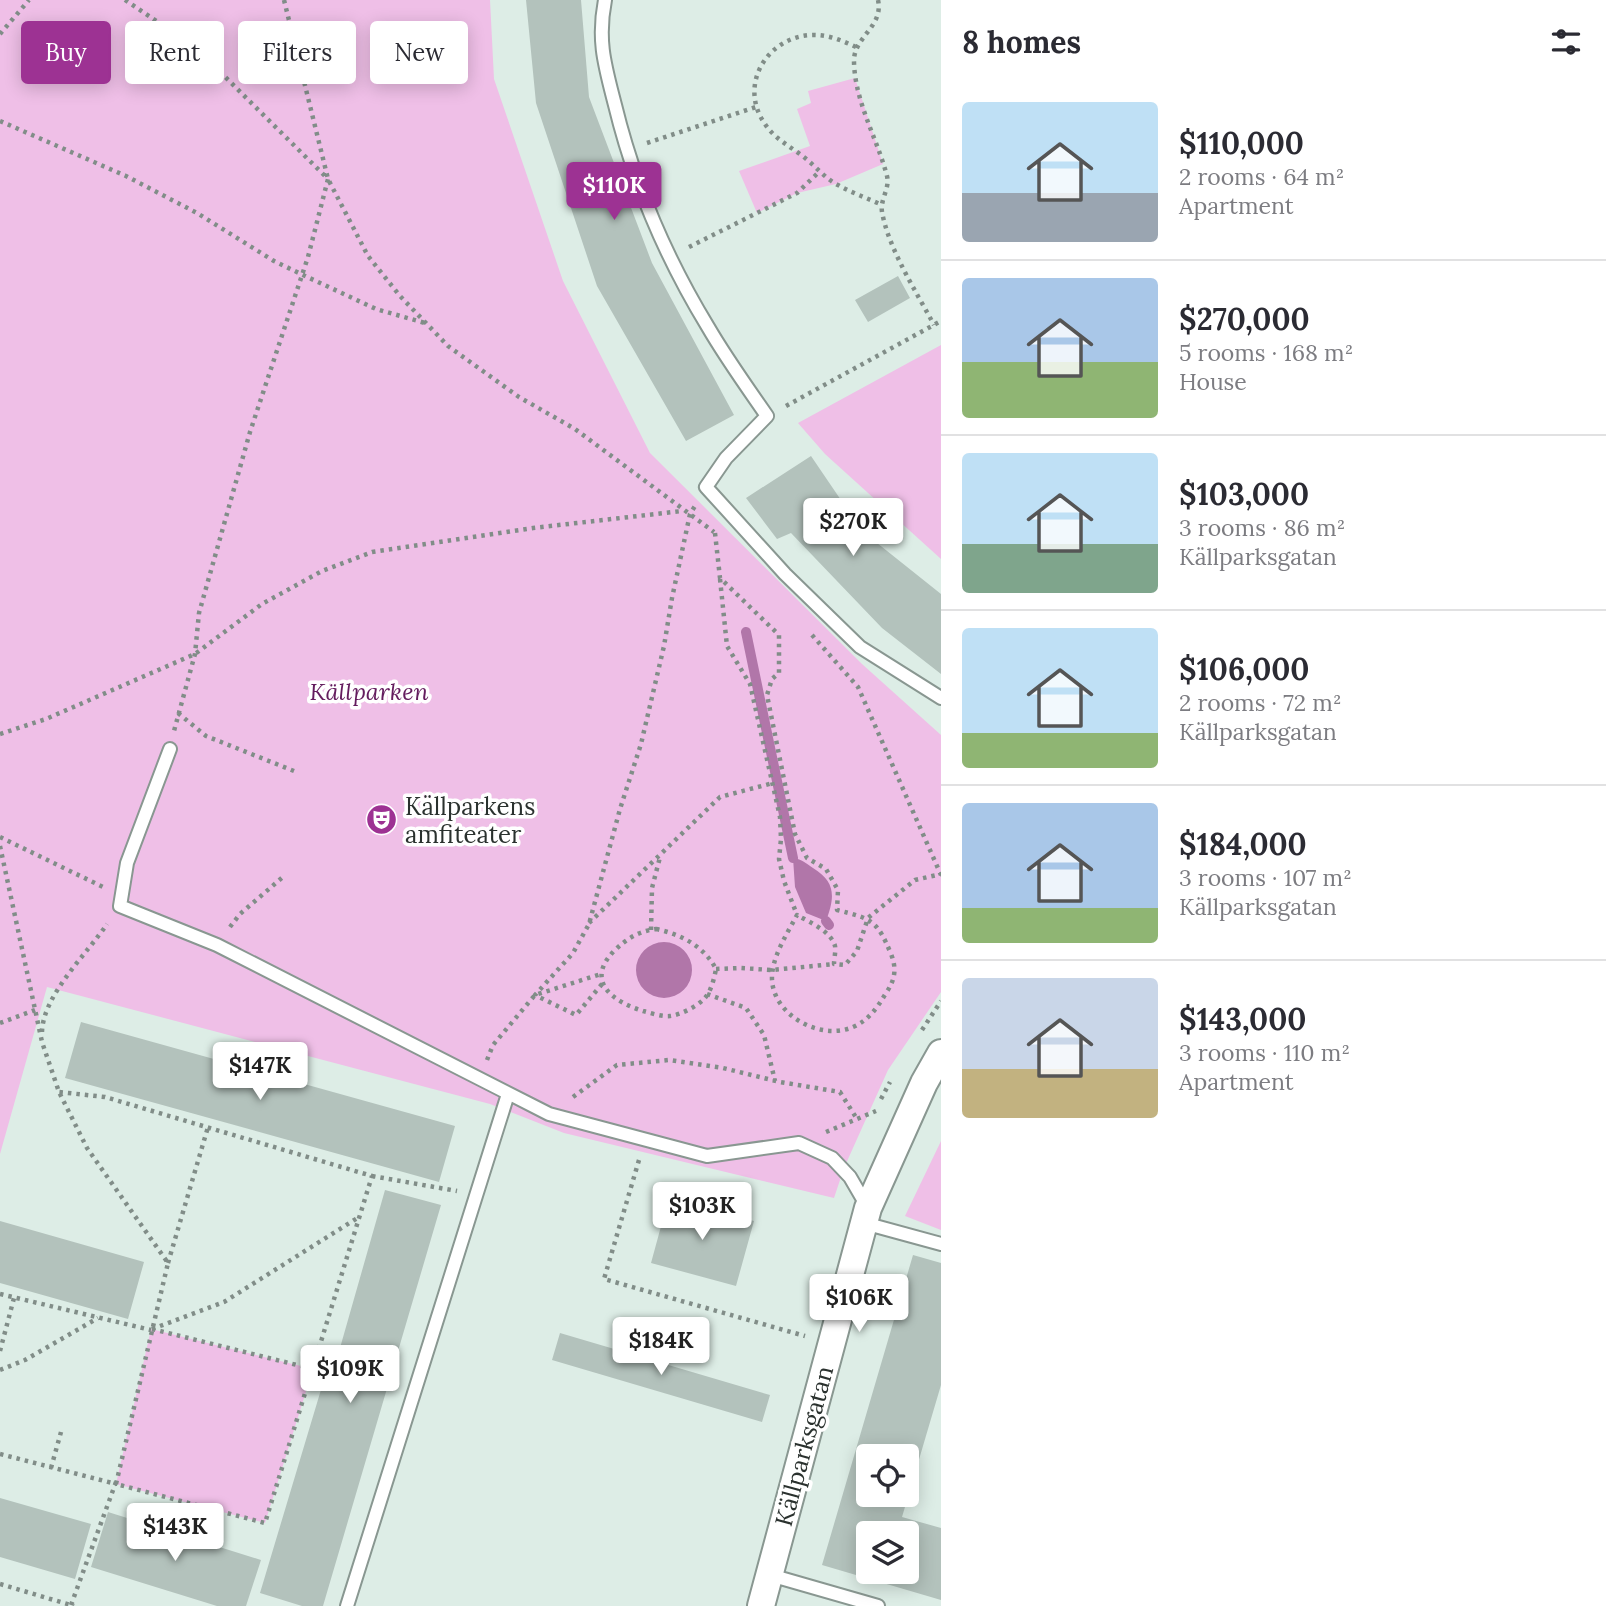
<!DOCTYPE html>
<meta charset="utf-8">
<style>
:root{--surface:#fff;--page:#f7f7f7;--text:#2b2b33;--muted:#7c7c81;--line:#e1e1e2;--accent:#9d3293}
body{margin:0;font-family:Lora,serif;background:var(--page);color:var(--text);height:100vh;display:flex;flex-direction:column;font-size:26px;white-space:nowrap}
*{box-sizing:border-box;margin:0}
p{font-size:23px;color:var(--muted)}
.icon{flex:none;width:38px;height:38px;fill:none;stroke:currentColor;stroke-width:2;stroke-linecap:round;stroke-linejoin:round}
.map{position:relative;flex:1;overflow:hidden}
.sheet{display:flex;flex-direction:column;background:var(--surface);width:665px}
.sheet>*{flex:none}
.hud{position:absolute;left:21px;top:21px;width:665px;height:63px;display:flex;gap:14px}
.controls{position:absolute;left:856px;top:1444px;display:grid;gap:14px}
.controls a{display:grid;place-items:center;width:63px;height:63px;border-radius:7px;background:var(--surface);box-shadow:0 4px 18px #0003;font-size:35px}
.price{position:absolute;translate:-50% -60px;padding:0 16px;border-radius:7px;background:#fff;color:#222;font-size:23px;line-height:46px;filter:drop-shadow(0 2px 4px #0008)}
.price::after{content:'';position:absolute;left:50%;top:42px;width:21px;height:16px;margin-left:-10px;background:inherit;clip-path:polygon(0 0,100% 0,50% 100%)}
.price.on{background:var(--accent);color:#fff}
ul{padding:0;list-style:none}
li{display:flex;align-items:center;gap:21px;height:175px;padding:0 21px}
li+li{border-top:2px solid var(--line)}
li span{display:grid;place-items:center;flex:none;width:196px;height:140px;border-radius:7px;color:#555}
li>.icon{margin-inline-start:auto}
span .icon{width:84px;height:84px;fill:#fffc;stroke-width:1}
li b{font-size:30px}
h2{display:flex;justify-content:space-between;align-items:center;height:84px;padding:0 21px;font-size:30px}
.pill{padding:0 24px;border-radius:7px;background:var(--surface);box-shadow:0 4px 18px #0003;font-size:24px;line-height:63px}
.pill.on{background:var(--accent);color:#fff}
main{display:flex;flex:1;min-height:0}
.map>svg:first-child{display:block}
.green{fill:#efbfe7}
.water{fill:#b176a9}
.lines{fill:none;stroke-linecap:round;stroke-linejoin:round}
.stream{stroke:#b176a9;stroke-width:10}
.building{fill:#b3c2bc;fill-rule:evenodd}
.lane-casing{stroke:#899791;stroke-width:16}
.street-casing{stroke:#899791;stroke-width:30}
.path{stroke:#818d88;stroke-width:4.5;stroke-dasharray:3.5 5;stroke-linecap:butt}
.lane{stroke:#fff;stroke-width:12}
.street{stroke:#fff;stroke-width:26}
.labels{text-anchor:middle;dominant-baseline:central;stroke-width:7;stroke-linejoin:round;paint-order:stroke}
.park-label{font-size:24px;font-style:italic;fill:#641c5e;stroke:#fff}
.poi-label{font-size:24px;fill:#2a312e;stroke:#fff;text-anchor:start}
.street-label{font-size:24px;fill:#2a312e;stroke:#fff}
</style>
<main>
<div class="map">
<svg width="941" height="1606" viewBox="0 0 941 1606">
<rect width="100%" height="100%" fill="#ddede6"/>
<path class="green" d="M 0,0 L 490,0 L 494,79 L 563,281 L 650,453 L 862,664 L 941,735 L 941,992 L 888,1070 L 844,1168 L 834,1198 L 564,1133 L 490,1104 L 47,987 L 0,1154 Z
M 855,78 L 883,164 L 836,184 L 797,193 L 757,213 L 739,171 L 810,146 L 797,109 L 811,103 L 808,91 Z
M 941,345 L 941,559 L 825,454 L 798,423 Z
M 941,1141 L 941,1230 L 905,1216 Z
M 151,1329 L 313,1369 L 265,1523 L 116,1484 Z"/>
<path class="water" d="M 793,858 C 801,859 806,863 813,868 C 836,882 835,897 826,921 L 806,913 L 795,887 Z
M636 970a28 28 0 1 1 56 0a28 28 0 1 1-56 0Z"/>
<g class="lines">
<path class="stream" d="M 746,632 L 793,858
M 826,921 L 829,925"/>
</g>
<path class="building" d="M 526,0 L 581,0 L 589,97 L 652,263 L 734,415 L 686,441 L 597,286 L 536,103 Z
M 898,276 L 910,298 L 868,322 L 855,300 Z
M 811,456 L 862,531 L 941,594 L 941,674 L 882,628 L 791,533 L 777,539 L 746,498 Z
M 81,1022 L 455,1126 L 439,1182 L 65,1078 Z
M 385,1190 L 441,1205 L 323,1606 L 302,1606 L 260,1593 L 332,1353 L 338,1355 Z
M 669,1197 L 754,1221 L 736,1286 L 651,1263 Z
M 0,1221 L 144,1262 L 128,1319 L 0,1283 Z
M 913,1255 L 941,1263 L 941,1385 L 902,1517 L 941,1528 L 941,1600 L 822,1565 ZM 868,1456 L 906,1456 L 906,1494 L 868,1494 ZM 868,1533 L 906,1533 L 906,1572 L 868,1572 Z
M 560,1333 L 770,1395 L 762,1422 L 552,1360 Z
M 0,1498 L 91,1524 L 75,1579 L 0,1557 Z
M 108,1512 L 261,1560 L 246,1606 L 217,1606 L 91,1567 Z"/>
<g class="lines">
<defs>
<path id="lane" d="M 605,0 C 597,41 605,66 615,105 C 634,183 666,258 708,327 C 726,358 747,387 767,416 L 726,458 L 706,487 L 785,574 L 860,647 L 941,698
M 170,749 L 127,863 L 120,906 L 217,945 L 549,1114 L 707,1156 L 799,1143 L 832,1158 L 850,1177 L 868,1208
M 864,1223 L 941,1244
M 770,1575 L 878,1606
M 347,1606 L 508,1094"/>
<path id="street" d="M 761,1606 L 868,1208 L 924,1083 L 941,1053"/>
</defs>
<use href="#lane" class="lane-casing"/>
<use href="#street" class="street-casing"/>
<path class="path" d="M 125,0 L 195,47 L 328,179 L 308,257 L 250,432 L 210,574 L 199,613 L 195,654 L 174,731
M 284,0 L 328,179 L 368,256 L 400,296 L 448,346 L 519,397 L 575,429 L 714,532
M 878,0 C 884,27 853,37 854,62 C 855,102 877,138 887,176 C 890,189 880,199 882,212 C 889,250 916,291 934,325
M 0,34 L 29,0
M 856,47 C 841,40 827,34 810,35 C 766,38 738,86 765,124 C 774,138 788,145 801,155 C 814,164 824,178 838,185 C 852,193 867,198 882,205
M 0,121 L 126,176 L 197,213 L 274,261 L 303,275 L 376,309 L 425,323
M 647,143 L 756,107
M 689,247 L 797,193 L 820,171
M 786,406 L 941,321
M 715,533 L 720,578 L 779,635 L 779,673 L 772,679 L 767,695 L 795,834 L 807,858 L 826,869 L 838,890 L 837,910 C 872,919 877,920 891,954 C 897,969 895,980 886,993 C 877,1008 869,1020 853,1027 C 821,1041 774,1016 772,980 C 771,958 787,934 797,915 C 809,922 831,931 835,946 C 836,951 834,959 834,964 L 845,965 L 857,951 L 868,918 L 874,913 L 915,880 L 941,874
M 720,579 L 727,646 L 750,684 L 780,817 L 781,839 L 779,859 L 784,881 L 797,915
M 812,635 L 858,687 L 941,875
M 178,713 L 206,736 L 294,771
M 0,734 L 46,719 L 195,654 L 262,604 L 322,571 L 372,552 L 533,528 L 682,511
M 0,837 L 103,887
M 0,846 L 42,1042 L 59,1092 L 87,1148 L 168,1263 L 116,1484 L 265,1523 L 372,1176 L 105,1097 L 59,1092
M 589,923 L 720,797 L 773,783
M 230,927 L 240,914 L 284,876
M 656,929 C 680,934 704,946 716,969 C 714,979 711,992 704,999 C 696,1007 680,1015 670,1016 C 662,1017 651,1013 643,1011 C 614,1002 584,982 614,951 C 626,939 639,931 656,929 Z
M 651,930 L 652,888 L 660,857
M 716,969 L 740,968 L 772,970 L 834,964
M 602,984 L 576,1015 L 535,995 L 573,953 L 589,924 L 620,809 L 641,744 L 664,646 L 672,598 L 690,514 L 695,506
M 707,994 L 746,1008 L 764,1035 L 775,1081
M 0,1023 L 35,1010
M 922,1030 L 941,1001
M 42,1032 C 43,995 87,954 107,924
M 487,1060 L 493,1045 L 535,995 L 601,974
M 573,1097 L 617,1065 L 669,1060 L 723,1068 L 780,1082 L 840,1092 L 857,1119
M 881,1099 L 890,1082
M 826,1132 L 876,1111
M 639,1160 L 604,1279 L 805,1336
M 372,1176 L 457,1191
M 168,1263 L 208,1127
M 0,1294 L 151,1330
M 152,1329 L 224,1302 L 359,1217
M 152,1329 L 313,1369
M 0,1351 L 14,1298
M 0,1370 L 25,1360 L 98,1318
M 0,1454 L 116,1484
M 51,1468 L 61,1432
M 0,1584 L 74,1606
M 71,1605 L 116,1482"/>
<use href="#lane" class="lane"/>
<use href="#street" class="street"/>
</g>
<defs>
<symbol id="theatre-disc" viewBox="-11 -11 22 22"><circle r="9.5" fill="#9d3293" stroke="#fff"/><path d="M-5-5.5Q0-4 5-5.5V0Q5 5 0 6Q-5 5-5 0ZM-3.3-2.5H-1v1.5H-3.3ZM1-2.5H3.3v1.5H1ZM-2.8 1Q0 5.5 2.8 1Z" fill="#fff"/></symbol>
</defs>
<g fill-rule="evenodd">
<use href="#theatre-disc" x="364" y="802" width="35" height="35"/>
</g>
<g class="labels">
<g class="park-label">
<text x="369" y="691">Källparken</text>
</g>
<g class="poi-label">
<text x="405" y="806">Källparkens<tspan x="405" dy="28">amfiteater</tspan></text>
</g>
<g class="street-label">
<text transform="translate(804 1446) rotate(-75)">Källparksgatan</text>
</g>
</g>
</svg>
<div class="controls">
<a><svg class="icon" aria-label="locate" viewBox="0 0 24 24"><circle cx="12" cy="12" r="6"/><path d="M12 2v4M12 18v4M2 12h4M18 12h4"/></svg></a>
<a><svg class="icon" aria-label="layers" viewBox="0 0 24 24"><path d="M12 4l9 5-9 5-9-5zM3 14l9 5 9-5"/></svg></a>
</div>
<b class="price on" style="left:614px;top:222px">$110K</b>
<b class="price" style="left:853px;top:558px">$270K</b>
<b class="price" style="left:260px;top:1102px">$147K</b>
<b class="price" style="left:702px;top:1242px">$103K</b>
<b class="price" style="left:859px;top:1334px">$106K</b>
<b class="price" style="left:661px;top:1377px">$184K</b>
<b class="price" style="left:350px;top:1405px">$109K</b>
<b class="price" style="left:175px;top:1563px">$143K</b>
<div class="hud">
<a class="pill on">Buy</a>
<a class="pill">Rent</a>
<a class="pill">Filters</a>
<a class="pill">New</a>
</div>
</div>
<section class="sheet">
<h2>8 homes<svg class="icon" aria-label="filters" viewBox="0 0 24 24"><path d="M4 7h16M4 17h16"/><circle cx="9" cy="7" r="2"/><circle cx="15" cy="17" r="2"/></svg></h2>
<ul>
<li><span style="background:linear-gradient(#bfe0f5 65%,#9aa5b1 0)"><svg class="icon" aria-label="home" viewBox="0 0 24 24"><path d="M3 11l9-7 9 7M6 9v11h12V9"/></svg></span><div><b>$110,000</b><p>2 rooms · 64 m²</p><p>Apartment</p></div></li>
<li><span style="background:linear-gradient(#a9c7e8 60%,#8fb573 0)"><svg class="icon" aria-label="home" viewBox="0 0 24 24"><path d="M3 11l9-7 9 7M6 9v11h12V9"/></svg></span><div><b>$270,000</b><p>5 rooms · 168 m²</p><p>House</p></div></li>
<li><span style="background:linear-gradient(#bfe0f5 65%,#7fa58c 0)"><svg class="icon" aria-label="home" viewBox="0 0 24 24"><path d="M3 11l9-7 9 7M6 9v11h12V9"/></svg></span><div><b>$103,000</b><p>3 rooms · 86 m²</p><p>Källparksgatan</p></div></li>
<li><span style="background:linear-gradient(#bfe0f5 75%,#8fb573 0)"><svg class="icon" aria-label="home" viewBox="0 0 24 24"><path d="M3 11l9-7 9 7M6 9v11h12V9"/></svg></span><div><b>$106,000</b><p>2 rooms · 72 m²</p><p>Källparksgatan</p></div></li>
<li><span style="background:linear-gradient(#a9c7e8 75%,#8fb573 0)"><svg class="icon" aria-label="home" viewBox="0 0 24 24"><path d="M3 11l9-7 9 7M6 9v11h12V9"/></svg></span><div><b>$184,000</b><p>3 rooms · 107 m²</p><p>Källparksgatan</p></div></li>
<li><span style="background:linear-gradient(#c9d6e8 65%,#c2b280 0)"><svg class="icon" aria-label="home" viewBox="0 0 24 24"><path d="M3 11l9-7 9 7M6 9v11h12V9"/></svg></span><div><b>$143,000</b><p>3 rooms · 110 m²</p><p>Apartment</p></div></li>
</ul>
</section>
</main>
